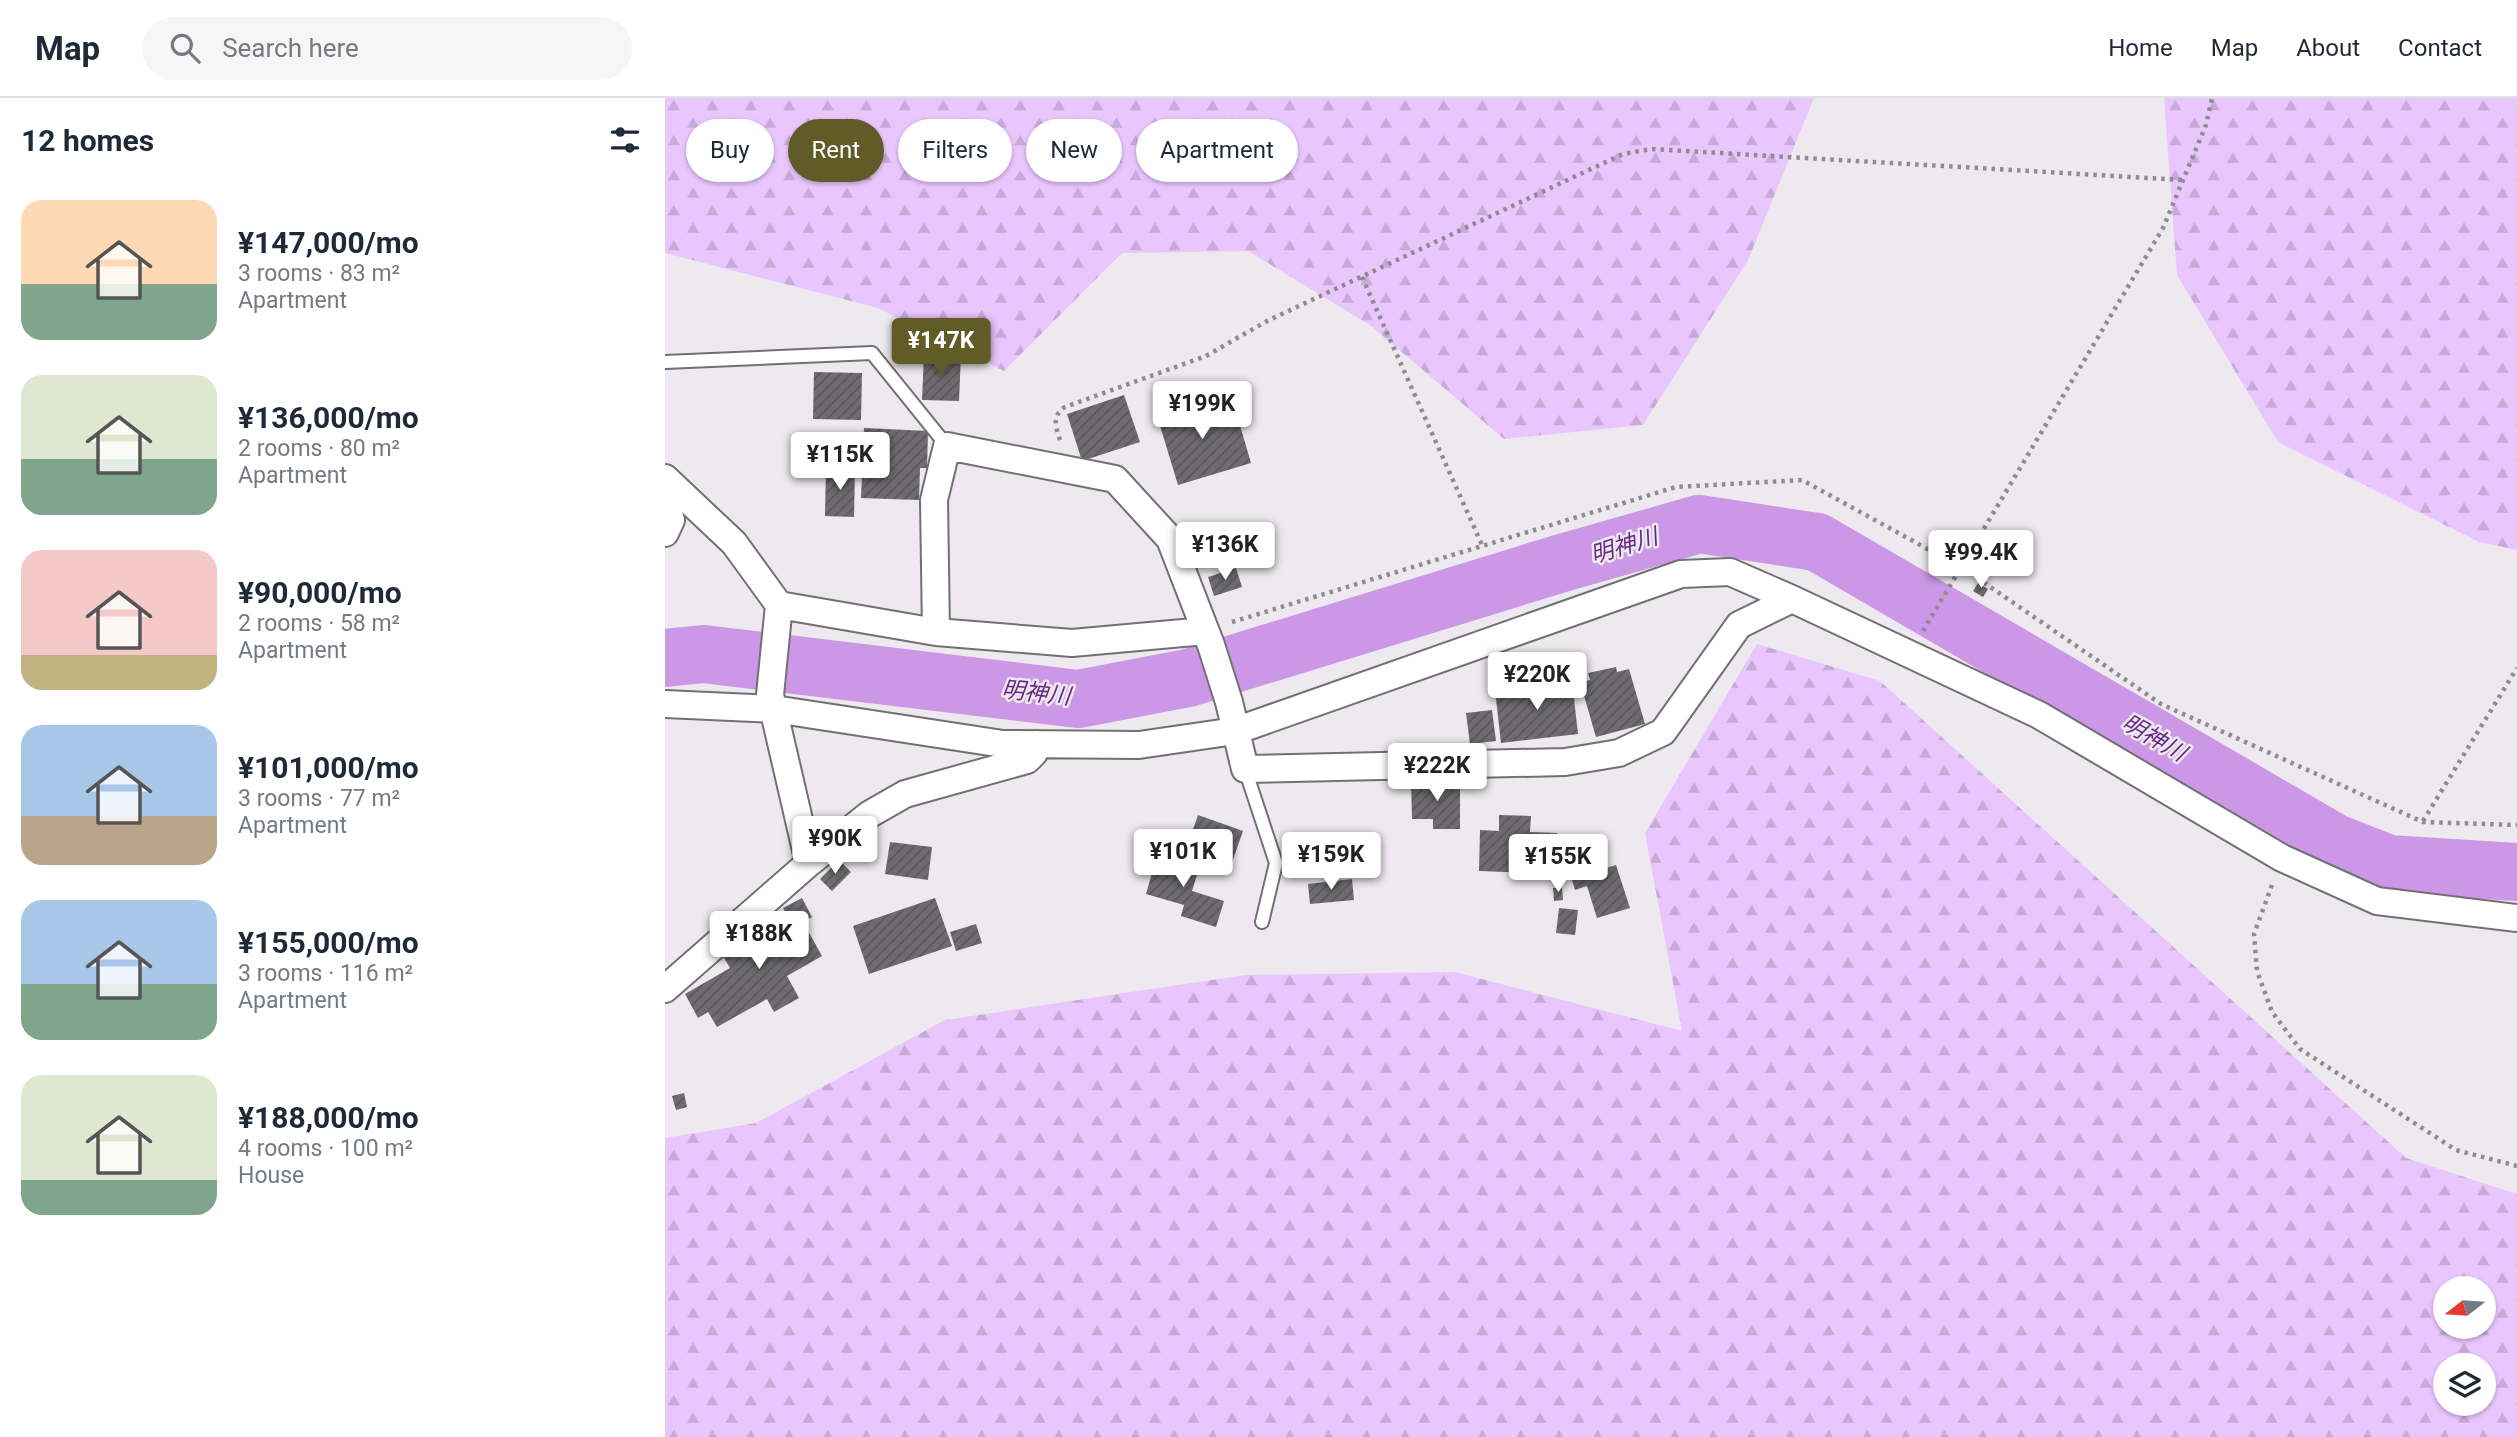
<!DOCTYPE html>
<meta charset="utf-8">
<style>
:root{--surface:#fff;--page:#f6f6f7;--text:#1f2937;--muted:#747a83;--line:#e0e1e3;--accent:#605b27}
body{margin:0;font-family:Roboto,"Noto Sans JP",sans-serif;background:var(--page);color:var(--text);height:100vh;display:flex;flex-direction:column;font-size:26px;white-space:nowrap}
*{box-sizing:border-box;margin:0}
p{font-size:23px;color:var(--muted)}
.icon{flex:none;width:38px;height:38px;fill:none;stroke:currentColor;stroke-width:2;stroke-linecap:round;stroke-linejoin:round}
.map{position:relative;flex:1;overflow:hidden}
.side{display:flex;flex-direction:column;background:var(--surface);width:665px}
.side>*{flex:none}
.guide{position:absolute;left:21px;top:21px;width:665px;height:63px;display:flex;gap:14px}
.needle{width:46px;rotate:253deg}
.fabs{position:absolute;left:1768px;top:1178px;display:grid;gap:14px}
.fabs a{display:grid;place-items:center;width:63px;height:63px;border-radius:50%;background:var(--surface);box-shadow:0 2px 5px #0004;font-size:35px}
.price{position:absolute;translate:-50% -60px;padding:0 16px;border-radius:7px;background:#fff;color:#222;font-size:23px;line-height:46px;filter:drop-shadow(0 2px 4px #0008)}
.price::after{content:'';position:absolute;left:50%;top:42px;width:21px;height:16px;margin-left:-10px;background:inherit;clip-path:polygon(0 0,100% 0,50% 100%)}
.price.selected{background:var(--accent);color:#fff}
ul{padding:0;list-style:none}
li{display:flex;align-items:center;gap:21px;height:175px;padding:0 21px}
li span{display:grid;place-items:center;flex:none;width:196px;height:140px;border-radius:21px;color:#555}
li>.icon{margin-inline-start:auto}
span .icon{width:84px;height:84px;fill:#fffc;stroke-width:1}
li b{font-size:30px}
h2{display:flex;justify-content:space-between;align-items:center;height:84px;padding:0 21px;font-size:30px}
.chip{padding:0 24px;border-radius:32px;background:var(--surface);box-shadow:0 2px 5px #0004;font-size:24px;line-height:63px}
.chip.selected{background:var(--accent);color:#fff}
header{display:flex;align-items:center;gap:42px;box-sizing:border-box;height:98px;padding:0 35px;background:var(--surface);border-bottom:2px solid var(--line)}
header strong{font-size:33px}
nav{display:flex;gap:38px;margin-inline-start:auto;font-size:24px}
.search{width:490px;height:63px;background:var(--page);display:flex;align-items:center;gap:18px;box-sizing:border-box;padding:0 24px;border-radius:38px;color:var(--muted);font-size:26px}
main{display:flex;flex:1;min-height:0}
.map>svg:first-child{display:block}
.forest{fill:url(#forest-firs);fill-rule:evenodd}
.lines{fill:none;stroke-linecap:round;stroke-linejoin:round}
.river{stroke:#cb97e6;stroke-width:58}
.building{fill:url(#building-hatch)}
.service-casing{stroke:#727074;stroke-width:16}
.minor-casing{stroke:#727074;stroke-width:30}
.path{stroke:#8f8c90;stroke-width:4.5;stroke-dasharray:3.5 5;stroke-linecap:butt}
.service{stroke:#fff;stroke-width:12}
.minor{stroke:#fff;stroke-width:26}
.labels{text-anchor:middle;dominant-baseline:central;stroke-width:5;stroke-linejoin:round;paint-order:stroke}
.water-label{font-size:23px;font-style:italic;fill:#682984;stroke:#ede9ee}
</style>
<header>
<strong>Map</strong>
<div class="search"><svg class="icon" aria-label="search" viewBox="0 0 24 24"><circle cx="10" cy="10" r="6"/><path d="M15 15l6 6"/></svg>Search here</div>
<nav><a>Home</a><a>Map</a><a>About</a><a>Contact</a></nav>
</header>
<main>
<section class="side">
<h2>12 homes<svg class="icon" aria-label="filters" viewBox="0 0 24 24"><path d="M4 7h16M4 17h16"/><circle cx="9" cy="7" r="2"/><circle cx="15" cy="17" r="2"/></svg></h2>
<ul>
<li><span style="background:linear-gradient(#ffd9b3 60%,#7fa58c 0)"><svg class="icon" aria-label="home" viewBox="0 0 24 24"><path d="M3 11l9-7 9 7M6 9v11h12V9"/></svg></span><div><b>¥147,000/mo</b><p>3 rooms · 83 m²</p><p>Apartment</p></div></li>
<li><span style="background:linear-gradient(#dfe7d0 60%,#7fa58c 0)"><svg class="icon" aria-label="home" viewBox="0 0 24 24"><path d="M3 11l9-7 9 7M6 9v11h12V9"/></svg></span><div><b>¥136,000/mo</b><p>2 rooms · 80 m²</p><p>Apartment</p></div></li>
<li><span style="background:linear-gradient(#f6c9c9 75%,#c2b280 0)"><svg class="icon" aria-label="home" viewBox="0 0 24 24"><path d="M3 11l9-7 9 7M6 9v11h12V9"/></svg></span><div><b>¥90,000/mo</b><p>2 rooms · 58 m²</p><p>Apartment</p></div></li>
<li><span style="background:linear-gradient(#a9c7e8 65%,#b9a48a 0)"><svg class="icon" aria-label="home" viewBox="0 0 24 24"><path d="M3 11l9-7 9 7M6 9v11h12V9"/></svg></span><div><b>¥101,000/mo</b><p>3 rooms · 77 m²</p><p>Apartment</p></div></li>
<li><span style="background:linear-gradient(#a9c7e8 60%,#7fa58c 0)"><svg class="icon" aria-label="home" viewBox="0 0 24 24"><path d="M3 11l9-7 9 7M6 9v11h12V9"/></svg></span><div><b>¥155,000/mo</b><p>3 rooms · 116 m²</p><p>Apartment</p></div></li>
<li><span style="background:linear-gradient(#dfe7d0 75%,#7fa58c 0)"><svg class="icon" aria-label="home" viewBox="0 0 24 24"><path d="M3 11l9-7 9 7M6 9v11h12V9"/></svg></span><div><b>¥188,000/mo</b><p>4 rooms · 100 m²</p><p>House</p></div></li>
</ul>
</section>
<div class="map">
<svg width="1852" height="1339" viewBox="0 0 1852 1339">
<defs>
<pattern id="forest-firs" width="22" height="20" patternUnits="userSpaceOnUse" patternTransform="scale(1.75)"><rect width="22" height="20" fill="#eac6fe"/><path d="M5 1l3.5 6h-7zM16 11l3.5 6h-7z" fill="#c8aad9"/></pattern>
<pattern id="building-hatch" width="6" height="6" patternUnits="userSpaceOnUse" patternTransform="scale(1.75)"><rect width="6" height="6" fill="#6e6c70"/><path d="M-1 1l2-2M0 6l6-6M5 7l2-2" fill="none" stroke="#5a585b"/></pattern>
</defs>
<rect width="100%" height="100%" fill="#ede9ee"/>
<path class="forest" d="M 0,0 L 1149,0 L 1083,162 L 978,327 L 839,341 L 705,227 L 583,153 L 457,155 L 339,273 L 213,210 L 0,155 Z
M 1499,0 L 1852,0 L 1852,452 L 1814,444 L 1613,344 L 1512,177 Z
M 1092,546 L 1215,583 L 1741,1060 L 1852,1096 L 1852,1339 L 0,1339 L 0,1040 L 91,1025 L 280,922 L 580,877 L 790,874 L 1017,933 L 980,735 ZM 1818,1190 L 1818,1228 L 1780,1228 L 1780,1190 ZM 1818,1267 L 1818,1306 L 1780,1306 L 1780,1267 Z"/>
<g class="lines">
<path class="river" d="M 0,560 L 38,556 L 413,601 L 523,580 L 897,465 L 1034,426 L 1152,444 L 1670,745 L 1724,766 L 1852,774"/>
</g>
<path class="building" d="M 259,256 L 296,257 L 294,303 L 257,302 Z
M 149,274 L 197,275 L 196,322 L 148,321 Z
M 459,297 L 475,344 L 417,363 L 402,316 Z
M 517,300 L 524,320 L 569,307 L 586,365 L 513,387 L 489,308 Z
M 199,330 L 263,333 L 262,370 L 255,370 L 254,402 L 196,400 Z
M 161,369 L 190,370 L 189,419 L 160,418 Z
M 571,470 L 577,489 L 549,498 L 543,479 Z
M 1313,485 L 1323,491 L 1318,499 L 1308,493 Z
M 951,569 L 952,574 L 964,571 L 980,626 L 931,639 L 915,584 L 925,582 L 923,575 Z
M 907,583 L 913,636 L 836,645 L 830,592 Z
M 827,612 L 831,643 L 805,646 L 801,615 Z
M 746,682 L 795,682 L 795,731 L 768,731 L 768,721 L 747,721 Z
M 533,717 L 578,733 L 565,770 L 520,754 Z
M 834,717 L 866,718 L 865,734 L 892,735 L 891,776 L 814,773 L 815,732 L 834,733 Z
M 225,744 L 267,749 L 263,782 L 220,776 Z
M 493,754 L 535,767 L 527,793 L 559,803 L 551,829 L 516,818 L 519,807 L 481,796 Z
M 174,762 L 186,774 L 167,793 L 155,781 Z
M 922,763 L 925,775 L 951,767 L 965,810 L 932,820 L 922,788 L 910,792 L 903,768 Z
M 687,781 L 689,802 L 645,806 L 643,786 Z
M 897,789 L 898,802 L 889,803 L 888,790 Z
M 137,800 L 147,819 L 138,824 L 157,858 L 122,878 L 134,900 L 109,914 L 102,901 L 52,929 L 43,914 L 33,920 L 20,896 L 65,870 L 58,858 L 91,839 L 93,842 L 125,823 L 118,810 Z
M 270,800 L 287,848 L 204,876 L 188,828 Z
M 894,810 L 913,812 L 910,837 L 891,835 Z
M 311,826 L 317,845 L 291,853 L 285,834 Z
M 19,995 L 22,1009 L 11,1012 L 7,998 Z"/>
<g class="lines">
<defs>
<path id="service" d="M 0,264 L 207,255 L 282,348
M 580,671 L 611,765 L 597,824"/>
<path id="minor" d="M 0,380 L 69,445 L 114,507 L 105,597 L 144,765 L 0,891
M 0,403 L 6,422 L 0,435
M 114,507 L 271,534 L 407,545 L 540,533
M 271,534 L 269,402 L 282,348 L 450,381 L 505,441 L 546,547 L 564,604 L 580,671 L 900,664 L 954,655 L 998,634 L 1074,527 L 1127,501
M 0,606 L 109,611 L 338,646 L 474,647 L 570,633 L 1016,476 L 1065,474 L 1127,501 L 1374,617 L 1617,760 L 1712,803 L 1852,820
M 144,765 L 205,716 L 240,696 L 362,662 L 369,655 L 372,646"/>
</defs>
<use href="#service" class="service-casing"/>
<use href="#minor" class="minor-casing"/>
<path class="path" d="M 697,179 L 817,447
M 395,342 C 391,329 386,318 400,309 L 541,258 L 602,223 L 958,56 L 986,51 L 1518,82
M 567,524 L 1011,389 L 1137,382 L 1299,471 L 1496,606 L 1758,724 L 1852,727
M 1258,533 L 1498,130 L 1541,27 L 1547,0
M 1758,723 L 1852,570
M 1607,787 L 1589,836 L 1592,873 L 1607,914 L 1635,951 L 1791,1052 L 1852,1068"/>
<use href="#service" class="service"/>
<use href="#minor" class="minor"/>
</g>
<g class="labels">
<g class="water-label">
<text transform="translate(959 448) rotate(-17)">明神川</text>
<text transform="translate(371 595) rotate(6)">明神川</text>
<text transform="translate(1489 640) rotate(30)">明神川</text>
</g>
</g>
</svg>
<div class="fabs">
<a><svg class="needle" viewBox="-14 -14 28 28"><path d="M0-13l5 13h-10z" fill="#e53935"/><path d="M0 13l5-13h-10z" fill="#747a83"/></svg></a>
<a><svg class="icon" aria-label="layers" viewBox="0 0 24 24"><path d="M12 4l9 5-9 5-9-5zM3 14l9 5 9-5"/></svg></a>
</div>
<b class="price selected" style="left:276px;top:280px">¥147K</b>
<b class="price" style="left:537px;top:343px">¥199K</b>
<b class="price" style="left:175px;top:394px">¥115K</b>
<b class="price" style="left:560px;top:484px">¥136K</b>
<b class="price" style="left:1316px;top:492px">¥99.4K</b>
<b class="price" style="left:872px;top:614px">¥220K</b>
<b class="price" style="left:772px;top:705px">¥222K</b>
<b class="price" style="left:170px;top:778px">¥90K</b>
<b class="price" style="left:518px;top:791px">¥101K</b>
<b class="price" style="left:666px;top:794px">¥159K</b>
<b class="price" style="left:893px;top:796px">¥155K</b>
<b class="price" style="left:94px;top:873px">¥188K</b>
<div class="guide">
<a class="chip">Buy</a>
<a class="chip selected">Rent</a>
<a class="chip">Filters</a>
<a class="chip">New</a>
<a class="chip">Apartment</a>
</div>
</div>
</main>
